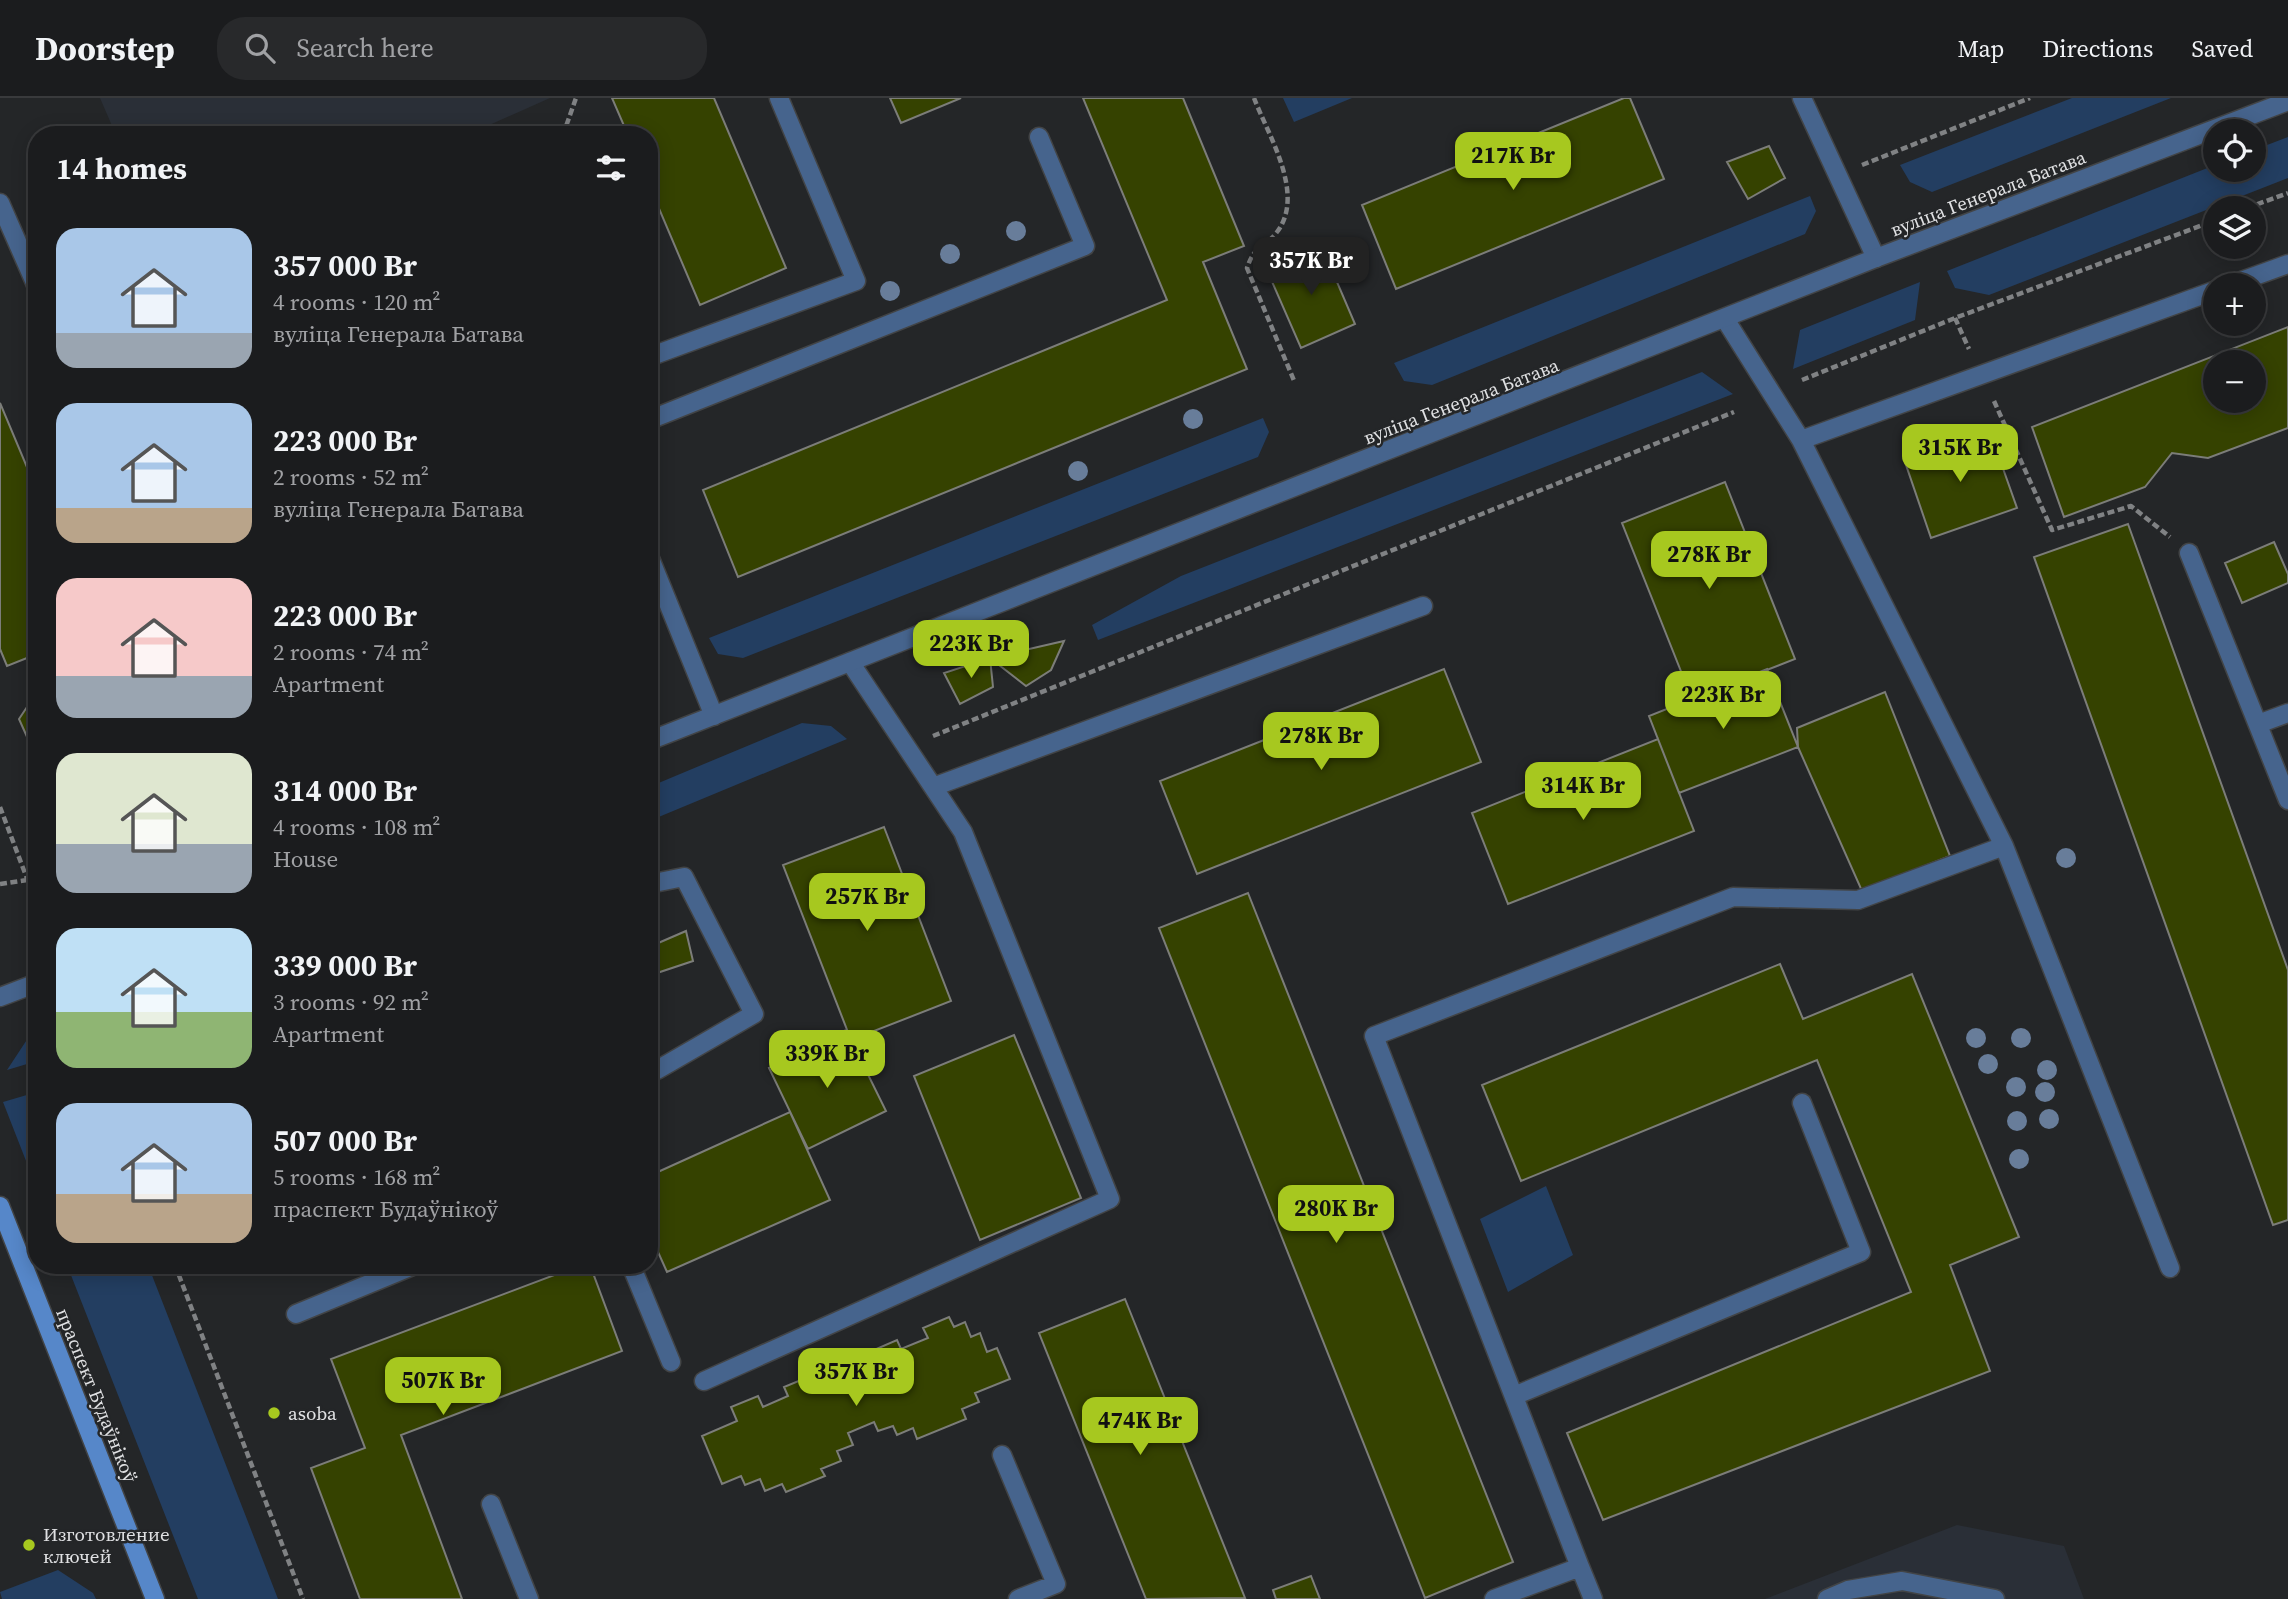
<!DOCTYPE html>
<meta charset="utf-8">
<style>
:root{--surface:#1b1c1e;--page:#28292b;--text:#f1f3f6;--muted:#a0a1a4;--line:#393a3c;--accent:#a7c81f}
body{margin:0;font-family:"Source Serif 4",serif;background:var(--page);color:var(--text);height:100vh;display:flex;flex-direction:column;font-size:26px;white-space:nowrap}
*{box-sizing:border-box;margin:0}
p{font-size:23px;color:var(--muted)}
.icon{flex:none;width:38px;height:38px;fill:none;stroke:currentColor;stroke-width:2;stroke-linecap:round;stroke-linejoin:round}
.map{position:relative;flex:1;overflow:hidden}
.details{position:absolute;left:28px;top:28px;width:630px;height:1148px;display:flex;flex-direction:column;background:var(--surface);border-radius:28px;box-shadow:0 4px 18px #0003,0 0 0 2px var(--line)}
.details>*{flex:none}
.buttons{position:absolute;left:2203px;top:21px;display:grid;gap:14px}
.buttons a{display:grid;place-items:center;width:63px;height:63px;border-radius:50%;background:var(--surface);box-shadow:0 4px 18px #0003,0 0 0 2px var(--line);font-size:35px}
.price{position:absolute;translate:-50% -60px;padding:0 16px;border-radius:14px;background:var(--accent);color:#111;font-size:23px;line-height:46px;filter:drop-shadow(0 2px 4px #0008)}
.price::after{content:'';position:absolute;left:50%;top:42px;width:21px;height:16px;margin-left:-10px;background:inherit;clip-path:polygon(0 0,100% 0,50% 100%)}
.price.current{background:#222;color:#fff}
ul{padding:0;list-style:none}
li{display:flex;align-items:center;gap:21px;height:175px;padding:0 28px}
li span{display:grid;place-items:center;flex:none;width:196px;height:140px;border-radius:21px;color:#555}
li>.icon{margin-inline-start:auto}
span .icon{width:84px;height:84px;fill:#fffc;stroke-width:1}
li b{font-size:30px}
h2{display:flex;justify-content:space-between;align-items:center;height:84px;padding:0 28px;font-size:30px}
header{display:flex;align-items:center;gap:42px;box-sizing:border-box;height:98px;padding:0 35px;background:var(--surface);border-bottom:2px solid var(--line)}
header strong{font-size:33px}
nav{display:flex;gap:38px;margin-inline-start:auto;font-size:24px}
.search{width:490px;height:63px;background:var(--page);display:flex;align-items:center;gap:18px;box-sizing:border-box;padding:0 24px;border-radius:28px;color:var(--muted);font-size:26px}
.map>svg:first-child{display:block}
.built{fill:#2a2f37}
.green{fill:#233e61}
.building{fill:#354200;stroke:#7c7d79;stroke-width:2;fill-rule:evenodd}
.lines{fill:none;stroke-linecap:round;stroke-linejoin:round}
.service-casing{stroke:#424446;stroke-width:21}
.pedestrian-casing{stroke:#424446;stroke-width:21}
.minor-casing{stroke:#424446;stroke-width:21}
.tertiary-casing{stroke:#424446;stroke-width:21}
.secondary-casing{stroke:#424446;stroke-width:21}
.path{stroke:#808284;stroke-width:4.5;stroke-dasharray:7 3.5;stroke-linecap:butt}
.service{stroke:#46648d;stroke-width:18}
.pedestrian{stroke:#46648d;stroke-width:18}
.minor{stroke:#46648d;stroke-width:18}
.tertiary{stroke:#46648d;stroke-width:18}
.secondary{stroke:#5687c9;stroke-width:18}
.tree{fill:#687d9a}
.poi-dot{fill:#a7c81f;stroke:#242628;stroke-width:2.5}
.labels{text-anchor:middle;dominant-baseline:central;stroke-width:5;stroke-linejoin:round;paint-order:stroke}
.street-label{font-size:19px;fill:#e0e1e3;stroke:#242628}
.poi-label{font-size:19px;fill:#e0e1e3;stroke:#242628;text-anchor:start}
</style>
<header>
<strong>Doorstep</strong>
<div class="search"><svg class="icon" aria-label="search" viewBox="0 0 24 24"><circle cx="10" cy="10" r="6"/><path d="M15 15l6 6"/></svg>Search here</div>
<nav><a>Map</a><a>Directions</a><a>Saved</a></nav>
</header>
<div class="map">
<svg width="2288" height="1501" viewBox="0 0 2288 1501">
<rect width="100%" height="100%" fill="#242628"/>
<path class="built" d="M 100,0 L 550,0 L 467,37 L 116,37 Z
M 1957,1427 L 2064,1448 L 2084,1501 L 1765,1501 Z"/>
<path class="green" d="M 1283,0 L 1352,0 L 1294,24 Z
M 2072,0 L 2171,0 L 1932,94 L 1910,84 L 1900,67 Z
M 2288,39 L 2288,80 L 1989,197 L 1955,190 L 1947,173 L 2215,67 L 2216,72 L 2254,72 L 2254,52 Z
M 1810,98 L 1816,113 L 1805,136 L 1432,287 L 1404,283 L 1394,265 Z
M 1920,184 L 1915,222 L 1793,271 L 1800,232 Z
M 1702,274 L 1733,296 L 1098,542 L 1092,527 L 1181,478 Z
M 1263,320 L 1269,334 L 1258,359 L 743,560 L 718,556 L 709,540 Z
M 802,625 L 831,628 L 847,641 L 649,723 L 649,689 Z
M 37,930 L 37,963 L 7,972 L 34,931 Z
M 37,994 L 37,1091 L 3,1004 Z
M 1546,1088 L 1573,1157 L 1508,1194 L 1480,1121 Z
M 67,1167 L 148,1167 L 278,1501 L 198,1501 Z
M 58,1472 L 93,1495 L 96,1501 L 2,1501 L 0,1494 Z"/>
<path class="building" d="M 612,0 L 714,0 L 786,170 L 700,207 L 649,87 L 649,37 L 628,37 Z
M 890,0 L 961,0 L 901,25 Z
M 1083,0 L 1183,0 L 1244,148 L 1203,164 L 1247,271 L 738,479 L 703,392 L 1167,202 Z
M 1624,0 L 1630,0 L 1664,81 L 1396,191 L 1362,107 Z
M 1769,48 L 1785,80 L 1748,101 L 1727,64 Z
M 1322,149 L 1355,226 L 1301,250 L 1267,172 Z
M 2288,229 L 2288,330 L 2208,360 L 2172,355 L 2145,389 L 2064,419 L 2032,329 ZM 2216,264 L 2254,264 L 2254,303 L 2216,303 Z
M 0,305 L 37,393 L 37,556 L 7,568 L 0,551 Z
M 1989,331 L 2017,410 L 1931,440 L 1904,361 Z
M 1725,384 L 1795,561 L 1692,601 L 1622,425 Z
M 2128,426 L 2288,872 L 2288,1122 L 2273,1127 L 2034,459 Z
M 2274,444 L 2288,476 L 2288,485 L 2242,505 L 2225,465 Z
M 1064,543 L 1051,572 L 1026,588 L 990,560 Z
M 990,560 L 993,589 L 960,606 L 944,575 Z
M 1444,571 L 1481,664 L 1197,776 L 1160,683 Z
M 1767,571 L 1798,649 L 1679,695 L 1649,618 Z
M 37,594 L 37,661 L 19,621 Z
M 1885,594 L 1950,758 L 1862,793 L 1798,649 L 1797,630 Z
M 1658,641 L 1694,733 L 1508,806 L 1472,715 Z
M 884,729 L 951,903 L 851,942 L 783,767 Z
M 1248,795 L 1513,1464 L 1425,1500 L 1159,830 Z
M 686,833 L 693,863 L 657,875 L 649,864 L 649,849 Z
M 1780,866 L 1803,921 L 1912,876 L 2019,1139 L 1950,1167 L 1990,1273 L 1603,1422 L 1567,1335 L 1911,1194 L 1817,962 L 1521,1083 L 1482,987 Z
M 846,932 L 886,1013 L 808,1051 L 769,970 Z
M 1014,937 L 1081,1100 L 980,1142 L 914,978 Z
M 790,1014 L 830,1102 L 667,1174 L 649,1134 L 649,1078 Z
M 581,1167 L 590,1167 L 622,1253 L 401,1337 L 462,1501 L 360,1501 L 311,1370 L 365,1350 L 331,1261 Z
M 1125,1201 L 1245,1500 L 1146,1501 L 1039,1235 Z
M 949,1219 L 954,1229 L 965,1224 L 971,1239 L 980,1235 L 987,1254 L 997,1250 L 1010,1281 L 975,1295 L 979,1304 L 962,1311 L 966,1321 L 917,1341 L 913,1330 L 897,1337 L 893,1328 L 878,1333 L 874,1324 L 848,1335 L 853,1347 L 837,1353 L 841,1363 L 821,1371 L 825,1378 L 786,1394 L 782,1386 L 765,1393 L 760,1381 L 745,1387 L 741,1378 L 722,1386 L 702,1338 L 737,1323 L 731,1309 L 758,1298 L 763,1309 L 788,1298 L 784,1289 L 813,1277 L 817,1286 L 871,1264 L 867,1255 L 897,1242 L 901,1251 L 928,1240 L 923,1230 Z
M 1311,1478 L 1320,1501 L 1276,1501 L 1273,1492 Z"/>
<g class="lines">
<defs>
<path id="service" d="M 0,105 L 37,189
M 2230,187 L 2288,166
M 1725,221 L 1801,342 L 2004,748
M 649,259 L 856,183 L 779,0
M 649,322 L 1085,148 L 1039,39
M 1801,342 L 2216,192
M 2189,455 L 2288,702
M 649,458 L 714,618
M 2258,626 L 2288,615
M 933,689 L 1423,508
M 649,786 L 684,779 L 754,916 L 657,972
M 296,1216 L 415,1167
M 704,1283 L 1110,1101 L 963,734 L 850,564
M 1514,1298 L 1861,1154 L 1802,1005
M 1002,1357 L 1056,1486 L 1018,1501
M 491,1406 L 529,1501
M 1580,1469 L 1593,1501
M 1494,1501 L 1580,1469 L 1374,938 L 1733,799 L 1858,802 L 2004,748 L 2170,1170
M 1827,1501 L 1848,1492 L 1902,1483 L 1995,1501"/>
<path id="pedestrian" d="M 631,1167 L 671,1264"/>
<path id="minor" d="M 1802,0 L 1876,160"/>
<path id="tertiary" d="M 649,643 L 1876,160 L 2288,3
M 0,899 L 37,885"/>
<path id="secondary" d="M 0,1108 L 155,1501"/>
</defs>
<use href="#service" class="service-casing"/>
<use href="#pedestrian" class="pedestrian-casing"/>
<use href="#minor" class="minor-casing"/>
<use href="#tertiary" class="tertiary-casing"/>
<use href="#secondary" class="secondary-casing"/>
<path class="path" d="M 1254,0 C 1268,37 1306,96 1277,134 C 1264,151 1256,144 1247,170 L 1295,285
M 563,37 L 576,0
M 1862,67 L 2030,0
M 2247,110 L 2288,95
M 1955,220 L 1969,251
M 1802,282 L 1955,220 L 2216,122
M 1994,303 L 2052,432 L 2131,408 L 2170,439
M 933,638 L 1734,314
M 0,709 L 37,807
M 0,786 L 27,782
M 31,979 L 37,977
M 175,1167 L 303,1501"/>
<use href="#service" class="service"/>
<use href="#pedestrian" class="pedestrian"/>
<use href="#minor" class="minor"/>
<use href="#tertiary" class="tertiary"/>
<use href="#secondary" class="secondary"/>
</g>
<g class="tree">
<circle cx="1016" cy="133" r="10"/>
<circle cx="950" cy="156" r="10"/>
<circle cx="890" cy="193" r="10"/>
<circle cx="1193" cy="321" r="10"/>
<circle cx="1078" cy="373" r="10"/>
<circle cx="2066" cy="760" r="10"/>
<circle cx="1976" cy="940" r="10"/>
<circle cx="2021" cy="940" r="10"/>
<circle cx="1988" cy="966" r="10"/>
<circle cx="2047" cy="972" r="10"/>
<circle cx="2016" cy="989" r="10"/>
<circle cx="2045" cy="994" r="10"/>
<circle cx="2049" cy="1021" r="10"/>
<circle cx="2017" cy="1023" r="10"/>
<circle cx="2019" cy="1061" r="10"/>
</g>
<g class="poi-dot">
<circle cx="274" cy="1315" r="7"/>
<circle cx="29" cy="1447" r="7"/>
</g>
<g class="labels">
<g class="street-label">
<text transform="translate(1988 95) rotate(-21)">вуліца Генерала Батава</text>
<text transform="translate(1461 303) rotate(-21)">вуліца Генерала Батава</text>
<text transform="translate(97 1297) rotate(68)">праспект Будаўнікоў</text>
</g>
<g class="poi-label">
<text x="288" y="1315">asoba</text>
<text x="43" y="1436">Изготовление<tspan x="43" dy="22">ключей</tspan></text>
</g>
</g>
</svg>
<div class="buttons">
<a><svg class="icon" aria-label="locate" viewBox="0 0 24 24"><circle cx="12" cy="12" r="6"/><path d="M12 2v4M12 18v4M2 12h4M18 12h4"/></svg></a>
<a><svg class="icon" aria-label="layers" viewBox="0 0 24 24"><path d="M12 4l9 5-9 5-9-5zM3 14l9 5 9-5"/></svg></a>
<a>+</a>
<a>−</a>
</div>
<b class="price" style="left:1513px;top:94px">217K Br</b>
<b class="price current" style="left:1311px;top:199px">357K Br</b>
<b class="price" style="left:1960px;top:386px">315K Br</b>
<b class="price" style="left:1709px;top:493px">278K Br</b>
<b class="price" style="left:971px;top:582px">223K Br</b>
<b class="price" style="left:1723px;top:633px">223K Br</b>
<b class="price" style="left:1321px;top:674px">278K Br</b>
<b class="price" style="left:1583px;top:724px">314K Br</b>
<b class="price" style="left:867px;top:835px">257K Br</b>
<b class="price" style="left:827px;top:992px">339K Br</b>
<b class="price" style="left:1336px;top:1147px">280K Br</b>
<b class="price" style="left:856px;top:1310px">357K Br</b>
<b class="price" style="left:443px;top:1319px">507K Br</b>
<b class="price" style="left:1140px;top:1359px">474K Br</b>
<section class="details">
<h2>14 homes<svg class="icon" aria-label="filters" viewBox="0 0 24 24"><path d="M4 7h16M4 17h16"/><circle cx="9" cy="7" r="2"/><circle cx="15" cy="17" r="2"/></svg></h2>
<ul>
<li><span style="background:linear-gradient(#a9c7e8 75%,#9aa5b1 0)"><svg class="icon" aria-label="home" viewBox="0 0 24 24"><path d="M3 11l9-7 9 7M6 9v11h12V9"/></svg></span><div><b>357 000 Br</b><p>4 rooms · 120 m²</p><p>вуліца Генерала Батава</p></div></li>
<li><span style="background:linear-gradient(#a9c7e8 75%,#b9a48a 0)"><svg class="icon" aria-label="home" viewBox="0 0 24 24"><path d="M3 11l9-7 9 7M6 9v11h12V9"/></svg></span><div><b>223 000 Br</b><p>2 rooms · 52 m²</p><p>вуліца Генерала Батава</p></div></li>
<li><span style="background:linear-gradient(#f6c9c9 70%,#9aa5b1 0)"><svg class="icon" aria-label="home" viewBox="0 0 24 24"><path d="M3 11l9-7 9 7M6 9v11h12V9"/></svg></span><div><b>223 000 Br</b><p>2 rooms · 74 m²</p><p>Apartment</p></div></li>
<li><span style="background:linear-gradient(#dfe7d0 65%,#9aa5b1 0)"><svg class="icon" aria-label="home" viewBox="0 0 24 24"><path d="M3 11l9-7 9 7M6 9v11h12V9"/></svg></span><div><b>314 000 Br</b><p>4 rooms · 108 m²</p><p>House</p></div></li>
<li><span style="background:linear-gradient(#bfe0f5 60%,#8fb573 0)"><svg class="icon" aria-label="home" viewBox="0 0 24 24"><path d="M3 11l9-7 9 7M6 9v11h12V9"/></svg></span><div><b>339 000 Br</b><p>3 rooms · 92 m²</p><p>Apartment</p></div></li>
<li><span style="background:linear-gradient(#a9c7e8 65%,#b9a48a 0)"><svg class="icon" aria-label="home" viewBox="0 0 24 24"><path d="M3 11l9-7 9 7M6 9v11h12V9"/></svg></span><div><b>507 000 Br</b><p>5 rooms · 168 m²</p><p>праспект Будаўнікоў</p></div></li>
</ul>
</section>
</div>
